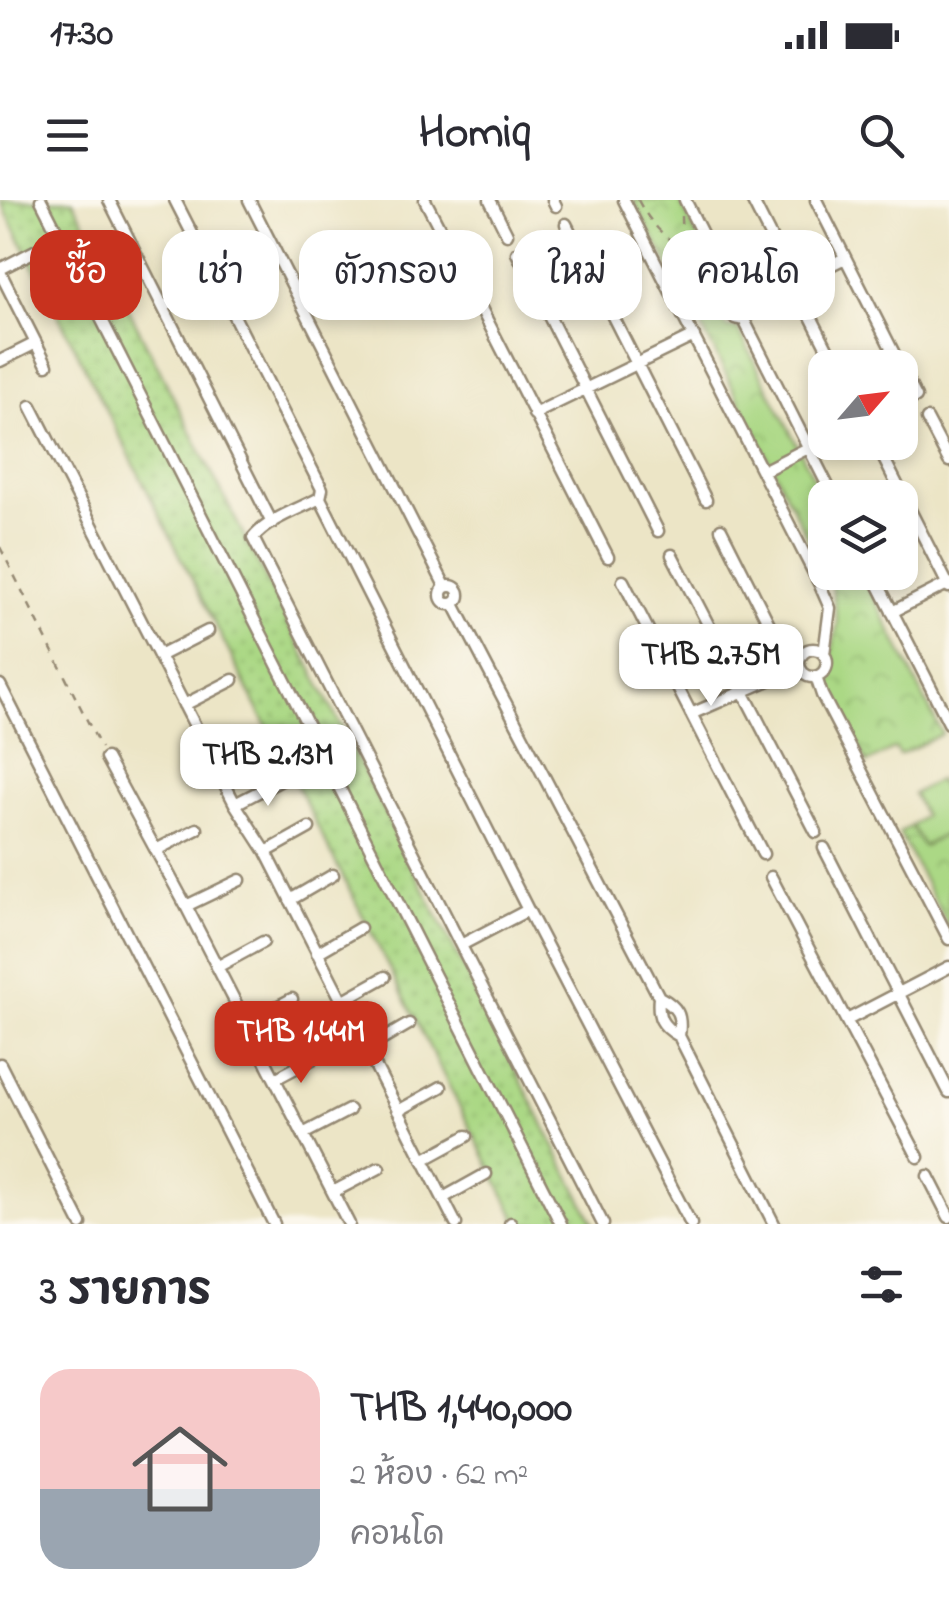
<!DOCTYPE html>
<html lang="th">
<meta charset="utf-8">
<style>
:root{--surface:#fff;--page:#f2f2f3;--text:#2b2b33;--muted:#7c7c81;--accent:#c8321e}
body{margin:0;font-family:"Indie Flower","Playpen Sans Thai",sans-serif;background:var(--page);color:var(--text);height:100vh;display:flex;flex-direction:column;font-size:38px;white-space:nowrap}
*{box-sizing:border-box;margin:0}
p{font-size:32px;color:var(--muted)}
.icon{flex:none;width:55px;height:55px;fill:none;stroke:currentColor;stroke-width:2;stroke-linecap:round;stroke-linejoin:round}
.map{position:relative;height:1024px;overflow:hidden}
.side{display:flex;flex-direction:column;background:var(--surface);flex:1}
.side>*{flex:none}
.hud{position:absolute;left:30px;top:30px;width:890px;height:90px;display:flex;gap:20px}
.needle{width:65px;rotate:62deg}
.tools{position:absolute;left:808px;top:150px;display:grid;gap:20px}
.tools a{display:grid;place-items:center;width:110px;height:110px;border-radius:20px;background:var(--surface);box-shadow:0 5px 15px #0003;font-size:50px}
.price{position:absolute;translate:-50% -85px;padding:0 22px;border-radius:20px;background:#fff;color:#222;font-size:32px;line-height:65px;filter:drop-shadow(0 2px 5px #0008)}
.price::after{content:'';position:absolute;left:50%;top:60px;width:30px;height:22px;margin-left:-15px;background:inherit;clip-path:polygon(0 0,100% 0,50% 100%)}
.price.active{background:var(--accent);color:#fff}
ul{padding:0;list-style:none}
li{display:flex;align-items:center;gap:30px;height:250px;padding:0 40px}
li span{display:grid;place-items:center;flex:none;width:280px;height:200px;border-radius:30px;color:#555}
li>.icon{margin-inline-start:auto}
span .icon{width:120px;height:120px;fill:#fffc;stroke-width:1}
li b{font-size:42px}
h2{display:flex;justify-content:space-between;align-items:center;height:120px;padding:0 40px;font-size:42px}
.tag{padding:0 35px;border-radius:30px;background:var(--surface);box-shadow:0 5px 15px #0003;font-size:35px;line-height:90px}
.tag.active{background:var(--accent);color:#fff}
.status{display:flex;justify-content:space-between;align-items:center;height:70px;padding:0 50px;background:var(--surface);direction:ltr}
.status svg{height:28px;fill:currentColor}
header{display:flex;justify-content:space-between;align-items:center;height:130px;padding:0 40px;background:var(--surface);font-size:45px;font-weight:800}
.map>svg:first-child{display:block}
.grass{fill:url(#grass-dots);stroke:#738152;stroke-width:2.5}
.park{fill:url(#park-crowns);stroke:#738152;stroke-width:2.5}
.pitch{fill:#abd885;stroke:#738152;stroke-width:2.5}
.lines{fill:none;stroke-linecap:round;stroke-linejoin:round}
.street-casing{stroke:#948872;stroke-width:15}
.path{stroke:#948872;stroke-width:2.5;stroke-dasharray:8 8;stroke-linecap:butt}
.street{stroke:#fff;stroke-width:10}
</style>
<div class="status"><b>17:30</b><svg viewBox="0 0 49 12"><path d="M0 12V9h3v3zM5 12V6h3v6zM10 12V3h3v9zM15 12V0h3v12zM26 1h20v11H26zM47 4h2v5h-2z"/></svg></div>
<header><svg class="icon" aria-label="menu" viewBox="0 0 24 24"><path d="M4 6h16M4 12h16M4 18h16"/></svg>Homiq<svg class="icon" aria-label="search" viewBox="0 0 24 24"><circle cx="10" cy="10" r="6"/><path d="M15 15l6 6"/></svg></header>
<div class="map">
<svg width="949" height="1024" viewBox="0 0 949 1024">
<defs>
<pattern id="grass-dots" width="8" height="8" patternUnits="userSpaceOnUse" patternTransform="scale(2.5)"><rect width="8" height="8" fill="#abd885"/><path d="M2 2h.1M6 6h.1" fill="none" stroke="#94ba72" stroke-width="1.8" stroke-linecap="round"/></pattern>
<pattern id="park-crowns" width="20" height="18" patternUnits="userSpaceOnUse" patternTransform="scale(2.5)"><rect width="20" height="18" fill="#abd885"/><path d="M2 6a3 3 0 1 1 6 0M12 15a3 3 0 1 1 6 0" fill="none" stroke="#94ba72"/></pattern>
</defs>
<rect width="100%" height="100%" fill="#fbf7ec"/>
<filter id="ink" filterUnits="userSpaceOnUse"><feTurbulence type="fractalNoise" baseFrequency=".01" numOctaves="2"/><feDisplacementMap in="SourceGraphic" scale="20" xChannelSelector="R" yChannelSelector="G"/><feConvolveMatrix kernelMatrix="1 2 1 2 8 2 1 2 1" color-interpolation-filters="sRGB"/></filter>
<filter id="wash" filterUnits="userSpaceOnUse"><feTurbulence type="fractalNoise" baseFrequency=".0048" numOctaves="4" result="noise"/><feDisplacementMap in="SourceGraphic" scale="40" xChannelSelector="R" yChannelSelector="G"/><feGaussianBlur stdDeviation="2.25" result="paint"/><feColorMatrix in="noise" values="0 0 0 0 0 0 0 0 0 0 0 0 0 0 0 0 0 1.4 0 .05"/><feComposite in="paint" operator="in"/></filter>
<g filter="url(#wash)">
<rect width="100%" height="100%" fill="#ece5c6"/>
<path class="grass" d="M 0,0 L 73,0 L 594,1024 L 519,1024 Z"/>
<path class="park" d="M 633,0 L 679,0 L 727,94 C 719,106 718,115 727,127 L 738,129 L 825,300 L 825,372 L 862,373 L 942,534 L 899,555 L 895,548 L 867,563 L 826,479 L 838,423 L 832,387 L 712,146 Z
M 911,626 L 924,646 L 949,632 L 949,728 L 899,633 Z"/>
<path class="pitch" d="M 938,580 L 949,600 L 949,632 L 923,646 L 911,626 L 924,616 L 913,594 Z"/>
</g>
<g filter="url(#ink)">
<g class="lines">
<defs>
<path id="street" d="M 41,0 L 561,1024
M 109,0 L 272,323
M 175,0 L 322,289 L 320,298 L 528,710 L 691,1024
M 249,0 L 445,386
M 425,0 L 455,58
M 490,0 L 507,34
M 553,0 L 556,6
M 624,0 L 819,383 L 830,408 L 824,454
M 685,0 L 735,99
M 752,0 L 837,168
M 816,0 L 916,197
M 566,24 L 706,300
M 517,53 L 658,331
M 0,69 L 60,38
M 0,72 L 47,165
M 465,77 L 608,357
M729 109a10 10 0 1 1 20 0a10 10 0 1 1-20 0Z
M 749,105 L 845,58
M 163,107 L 216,79
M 744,120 L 834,298
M 0,161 L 36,143
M 31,206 L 235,604 L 266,652 L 456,1024
M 534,214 L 694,136
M 927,219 L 949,261
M 877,245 L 949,387
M 763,271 L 808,248
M 320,298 C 299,309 268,319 253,338 L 603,1024
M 721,329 L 771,428 L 784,445 L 800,456
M 672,355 L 816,632
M 872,372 L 949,523
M 623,381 L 763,654
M441 395a9 9 0 1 1 18 0a9 9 0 1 1-18 0Z
M 454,404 L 659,797 C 657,817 661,826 679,836 L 774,1024
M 892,412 L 949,383
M799 463a14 14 0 1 1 28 0a14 14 0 1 1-28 0Z
M 159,456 L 208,431
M 816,477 L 822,495 L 949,739
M 0,485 L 274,1024
M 184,505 L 233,480
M 691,514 L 799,467
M 210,555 L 259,530
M 106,558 L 186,706 L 349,1024
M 235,604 L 283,579
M 824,648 L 949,892
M 156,650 L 197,629
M 266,652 L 309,628
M 771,677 L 918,957
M 290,700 L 333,675
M 186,706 L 240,680
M 461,745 L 528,710
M 317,753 L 360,728
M 217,767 L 263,742
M 659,797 C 678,807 682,815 679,836
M 342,801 L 385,777
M 847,820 L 949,767
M 246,823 L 292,799
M 366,849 L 409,824
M 0,864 L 81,1024
M 275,879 L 320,855
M 398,911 L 441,887
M 303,934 L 349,910
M 423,960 L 467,936
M 928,976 L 949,1017
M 333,992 L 379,968
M 443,998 L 486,974
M 510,1024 L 511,1023"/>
</defs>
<use href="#street" class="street-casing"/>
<path class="path" d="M 638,0 C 652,27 673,48 703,56
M 681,16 L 682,47
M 0,347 L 101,548"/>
<use href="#street" class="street"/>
</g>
</g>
</svg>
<div class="tools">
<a><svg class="needle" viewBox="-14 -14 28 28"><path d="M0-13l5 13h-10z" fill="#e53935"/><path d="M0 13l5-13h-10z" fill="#7c7c81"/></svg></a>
<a><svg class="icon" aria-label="layers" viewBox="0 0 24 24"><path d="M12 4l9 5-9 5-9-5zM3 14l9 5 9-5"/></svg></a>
</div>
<b class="price" style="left:711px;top:509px">THB 2.75M</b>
<b class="price" style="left:268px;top:609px">THB 2.13M</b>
<b class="price active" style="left:301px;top:886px">THB 1.44M</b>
<div class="hud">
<a class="tag active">ซื้อ</a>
<a class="tag">เช่า</a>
<a class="tag">ตัวกรอง</a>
<a class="tag">ใหม่</a>
<a class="tag">คอนโด</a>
</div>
</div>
<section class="side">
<h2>3 รายการ<svg class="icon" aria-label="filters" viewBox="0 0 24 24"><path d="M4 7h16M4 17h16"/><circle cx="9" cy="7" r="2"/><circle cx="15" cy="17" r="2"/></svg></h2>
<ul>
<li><span style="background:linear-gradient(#f6c9c9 60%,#9aa5b1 0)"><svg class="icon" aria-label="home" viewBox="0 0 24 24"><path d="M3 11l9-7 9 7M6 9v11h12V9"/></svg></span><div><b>THB 1,440,000</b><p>2 ห้อง · 62 m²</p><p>คอนโด</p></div></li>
</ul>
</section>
